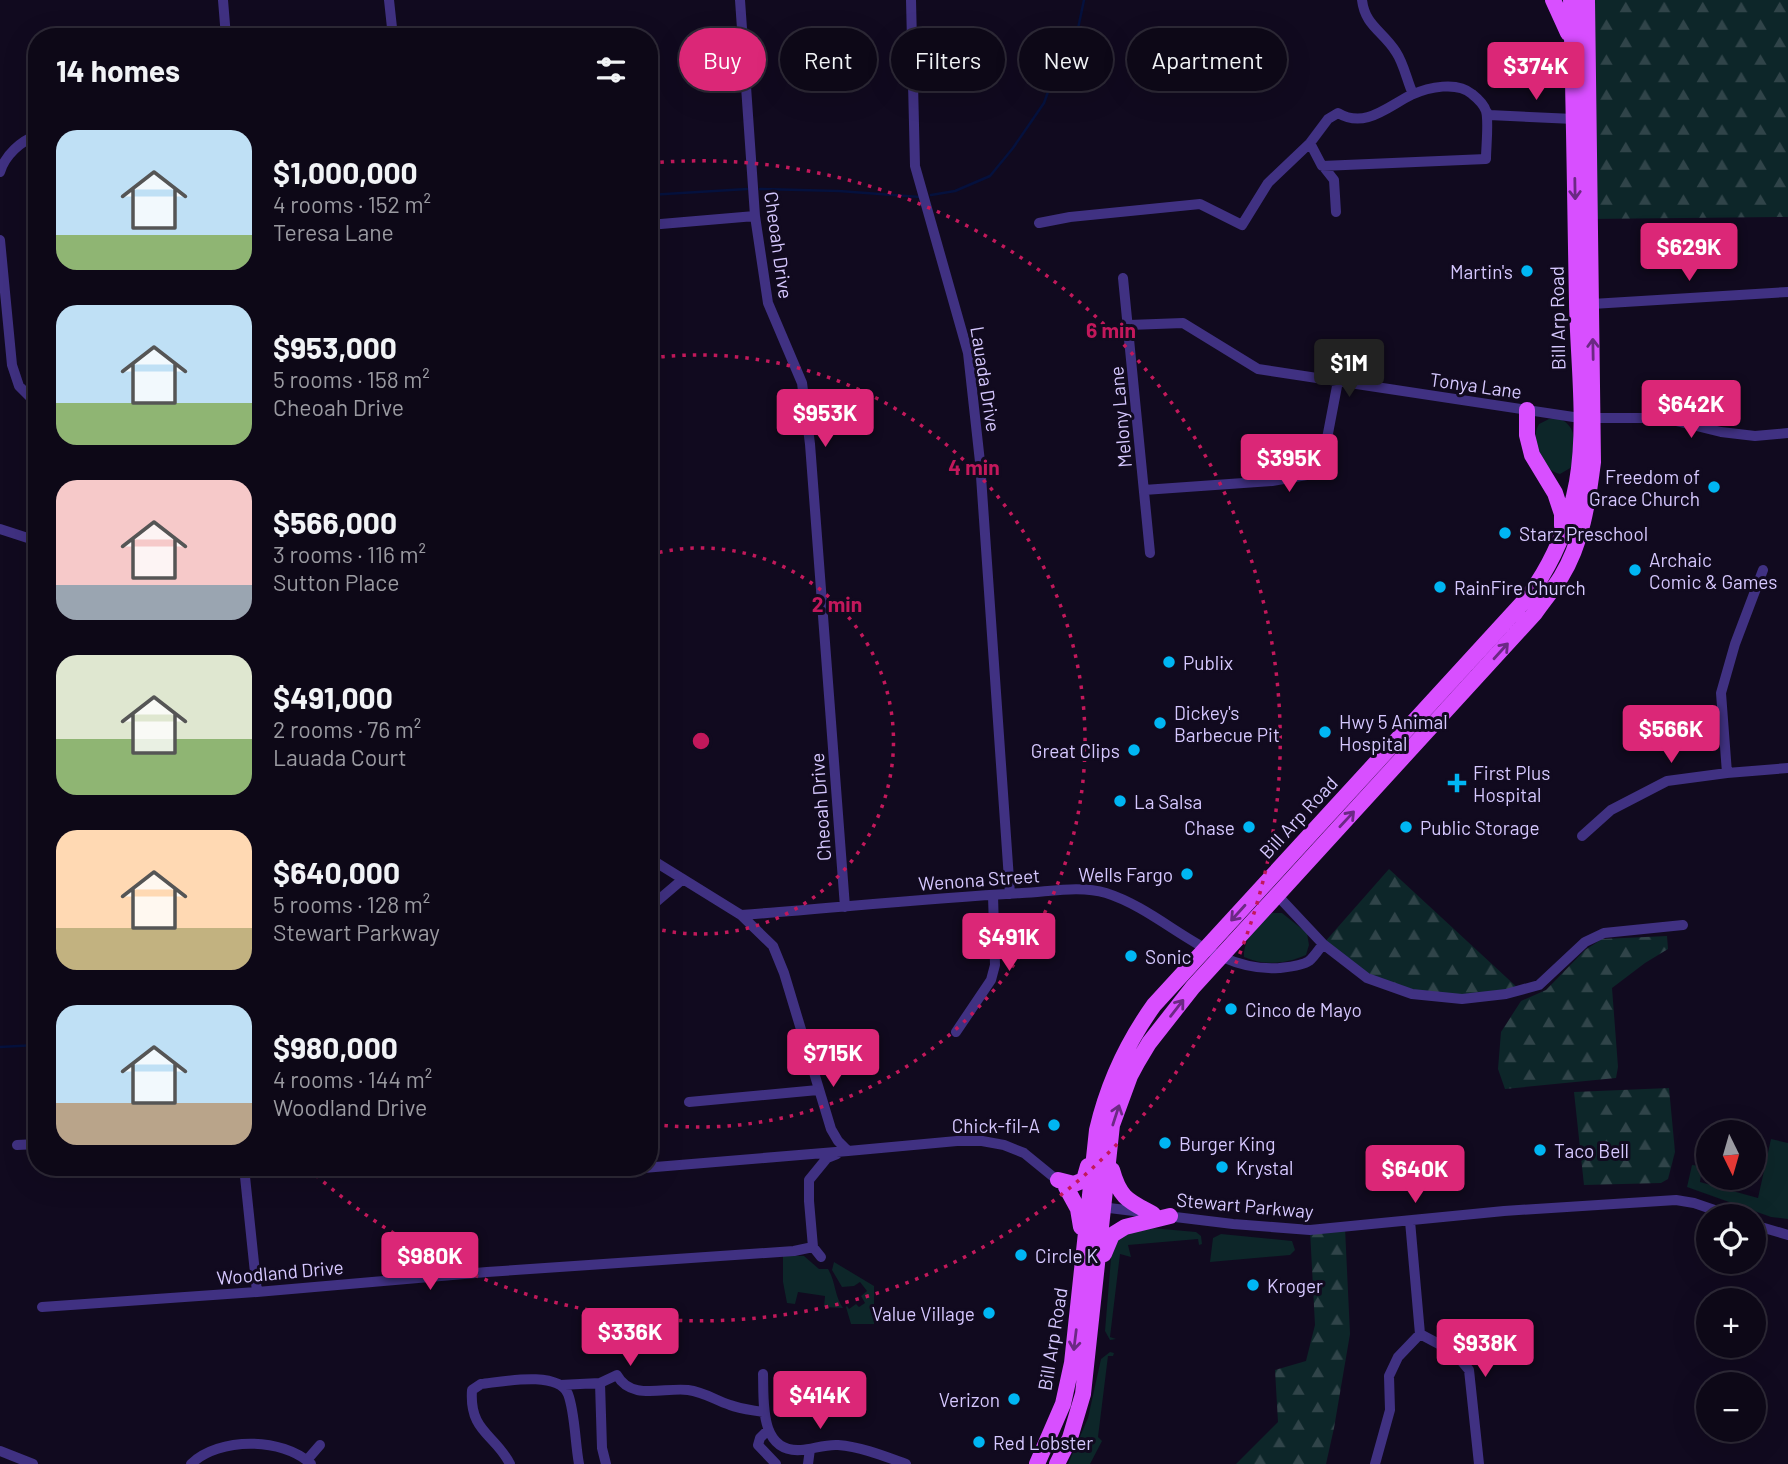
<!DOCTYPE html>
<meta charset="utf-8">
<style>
:root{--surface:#0d0817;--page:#1b1624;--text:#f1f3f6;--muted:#9a9aa1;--line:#2d2936;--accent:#db2777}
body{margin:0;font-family:Barlow,sans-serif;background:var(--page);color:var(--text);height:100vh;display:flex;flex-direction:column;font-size:26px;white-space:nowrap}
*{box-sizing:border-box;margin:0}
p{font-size:23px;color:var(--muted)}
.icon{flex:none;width:38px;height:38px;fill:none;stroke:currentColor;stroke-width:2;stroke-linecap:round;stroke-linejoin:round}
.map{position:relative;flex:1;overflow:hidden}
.panel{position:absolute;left:28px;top:28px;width:630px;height:1148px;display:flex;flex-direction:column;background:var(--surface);border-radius:28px;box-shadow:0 7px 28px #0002,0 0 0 2px var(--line)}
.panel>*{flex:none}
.top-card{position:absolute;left:679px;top:28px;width:665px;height:63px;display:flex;gap:14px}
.needle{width:46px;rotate:175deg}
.tools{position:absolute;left:1696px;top:1120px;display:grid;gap:14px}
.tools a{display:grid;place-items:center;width:70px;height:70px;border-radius:50%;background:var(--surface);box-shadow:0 7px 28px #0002,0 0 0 2px var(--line);font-size:35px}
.price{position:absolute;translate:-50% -60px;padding:0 16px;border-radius:7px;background:var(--accent);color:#fff;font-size:23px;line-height:46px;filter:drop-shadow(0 2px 4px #0008)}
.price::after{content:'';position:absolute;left:50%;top:42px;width:21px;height:16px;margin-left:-10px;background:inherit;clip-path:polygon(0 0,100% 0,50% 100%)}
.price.active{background:#222;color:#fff}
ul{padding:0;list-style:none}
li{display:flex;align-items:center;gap:21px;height:175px;padding:0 28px}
li span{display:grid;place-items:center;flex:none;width:196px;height:140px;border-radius:21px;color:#555}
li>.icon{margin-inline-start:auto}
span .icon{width:84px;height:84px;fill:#fffc;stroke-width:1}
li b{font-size:30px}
h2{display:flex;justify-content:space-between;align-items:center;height:84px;padding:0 28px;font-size:30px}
.pill{padding:0 24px;border-radius:32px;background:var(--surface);box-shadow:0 7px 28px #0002,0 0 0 2px var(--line);font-size:24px;line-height:63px}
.pill.active{background:var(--accent);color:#fff}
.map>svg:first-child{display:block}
.green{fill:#0d2629}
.forest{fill:url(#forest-firs)}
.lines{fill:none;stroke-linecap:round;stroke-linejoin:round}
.stream{stroke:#05113d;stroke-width:2.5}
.street{stroke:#403182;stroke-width:10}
.primary{stroke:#d84fff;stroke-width:16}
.oneway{stroke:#6b2984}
.ring{fill:none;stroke:#c2185b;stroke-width:3.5;stroke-dasharray:3.5 7}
.poi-dot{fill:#00b6f3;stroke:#110a1f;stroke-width:2.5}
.labels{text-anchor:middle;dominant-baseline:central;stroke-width:6;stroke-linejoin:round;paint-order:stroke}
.street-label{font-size:19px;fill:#d6c8ff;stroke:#110a1f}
.poi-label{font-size:19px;fill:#d6c8ff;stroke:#110a1f;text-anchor:start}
.centre{fill:#c2185b;stroke:#110a1f;stroke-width:3.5}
.ring-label{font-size:21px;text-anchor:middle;font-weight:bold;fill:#c2185b;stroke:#110a1f;stroke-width:6;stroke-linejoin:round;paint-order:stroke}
</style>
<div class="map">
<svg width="1788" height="1464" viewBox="0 0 1788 1464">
<defs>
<pattern id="forest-firs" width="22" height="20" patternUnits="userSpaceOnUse" patternTransform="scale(1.75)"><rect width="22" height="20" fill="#0d2629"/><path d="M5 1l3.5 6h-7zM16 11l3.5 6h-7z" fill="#304449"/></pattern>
</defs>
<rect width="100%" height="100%" fill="#110a1f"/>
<path class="green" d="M 1558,418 C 1580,426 1574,449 1572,467 L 1560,474 C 1541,470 1529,440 1539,424 L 1549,419 Z
M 1272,913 L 1282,913 L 1307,933 L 1309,945 L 1306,955 C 1286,964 1264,966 1244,957 C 1243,940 1258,922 1272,913 Z
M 1771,1139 L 1788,1143 L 1788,1219 L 1771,1217 L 1687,1187 L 1692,1165 L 1702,1166 L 1700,1182 L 1758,1198 Z
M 1140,1227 L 1196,1232 L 1201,1236 L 1202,1244 L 1199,1245 L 1198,1239 L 1128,1245 L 1131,1257 L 1120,1254 L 1110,1337 L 1116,1339 L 1110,1340 L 1105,1331 L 1112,1246 L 1118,1236 Z
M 1221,1234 L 1292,1241 L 1295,1250 L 1290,1255 L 1210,1262 L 1213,1238 Z
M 783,1256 L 804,1256 L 819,1269 L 828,1269 C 836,1282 834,1295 843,1308 L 824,1307 L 825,1296 L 798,1292 L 795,1304 L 787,1303 L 783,1282 Z
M 834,1262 L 874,1286 L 874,1324 L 851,1324 L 846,1307 L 847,1306 L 849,1309 L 856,1304 L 859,1307 L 865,1303 L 861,1296 L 867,1291 L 860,1282 L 854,1286 L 842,1287 L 832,1270 Z
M 1110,1352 L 1114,1353 L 1113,1356 L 1108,1356 L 1098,1437 L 1102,1441 L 1090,1464 L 1068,1464 L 1088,1418 L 1101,1359 Z"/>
<path class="forest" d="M 1582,0 L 1788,0 L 1788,217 L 1586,219 Z
M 1389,869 L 1520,990 C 1484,1000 1409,998 1377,981 C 1358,971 1341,956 1323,944 Z
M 1667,936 L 1668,949 L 1645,963 L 1612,988 L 1618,1067 L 1616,1078 L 1505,1089 L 1498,1069 L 1501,1032 L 1521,1001 L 1546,990 L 1585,950 L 1602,939 Z
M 1669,1088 L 1675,1152 L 1668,1179 L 1661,1183 L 1584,1185 L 1574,1092 Z
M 1345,1228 L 1350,1334 L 1334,1428 L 1326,1464 L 1236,1464 L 1278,1422 L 1275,1370 L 1306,1361 L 1315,1325 L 1310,1230 Z"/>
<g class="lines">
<path class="stream" d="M 760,189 L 839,191 L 920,197
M 649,195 L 747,189
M 931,195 L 955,191 L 990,176 L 1013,148 L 1044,103 L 1054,75 L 1076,38 L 1084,0
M 0,1047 L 37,1045"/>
<path class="street" d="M 223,0 L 226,37
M 389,0 L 393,37
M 740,0 L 755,216 L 768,303 L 802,383 L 810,444 L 845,907
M 911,0 L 915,166 L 968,353 L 980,462 L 1010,894
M 1362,0 C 1365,26 1383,31 1396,52 C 1404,64 1407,81 1413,94
M 1486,111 L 1489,115 L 1574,119
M 1323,166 L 1334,180 L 1336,212
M 0,172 C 5,155 21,141 37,135
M 1039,223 L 1070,217 L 1200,204 L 1242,225 L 1268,183 L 1310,143 L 1328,119 L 1338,113 C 1365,129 1387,107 1411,95 C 1429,87 1457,81 1472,94 C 1477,98 1484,105 1486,111 C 1489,121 1486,147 1486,159 L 1322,166 L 1310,143
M 649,225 L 755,216
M 0,240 L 12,365 L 19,386 L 37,404
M 1123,278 L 1150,553
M 1592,304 L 1788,292
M 1129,325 L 1183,323 L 1258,369 L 1580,418 L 1651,418 L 1672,420 L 1721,432 L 1755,436 L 1788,433
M 1144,490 L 1272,481 L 1318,473 L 1325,449 L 1338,381
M 0,529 L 37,541
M 649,771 L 649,797
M 1727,773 L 1721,693 L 1735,644 L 1763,570
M 1582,836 L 1611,810 L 1667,781 L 1727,773 L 1788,768
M 649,858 L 741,915 L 773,946 L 784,973 L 831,1129 L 838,1141 L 848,1151 L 957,1141 L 982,1141 L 1004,1145 L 1024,1153 L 1062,1184
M 1277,895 L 1323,944 L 1367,978 L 1412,994 L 1462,999 L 1506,994 L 1539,985 L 1585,942 L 1604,933 L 1683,925
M 649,908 L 683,879
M 741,915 C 834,908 928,898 1022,893 C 1048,892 1080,885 1106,893 C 1166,912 1212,973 1279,968 C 1288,967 1302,966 1309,961 C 1314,957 1319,949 1323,944
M 956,1032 L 991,980 L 995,965 L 993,895
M 689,1102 L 818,1090
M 17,1145 L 37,1144
M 244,1167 L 257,1292
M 583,1167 L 595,1172 L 848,1151
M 1101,1207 L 1142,1212
M 1167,1216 L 1233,1224 L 1310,1230 L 1504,1211 L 1676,1200 L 1694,1203 L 1732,1216
M 1754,1225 L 1788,1235
M 821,1257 L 813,1247 L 809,1201 L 809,1180 L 827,1158 L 837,1154
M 42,1307 L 257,1292 L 487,1272 L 794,1251 L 813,1247
M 1420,1334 L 1454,1352 L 1469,1370 L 1479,1464
M 763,1374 C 764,1401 759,1453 801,1450 C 813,1449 826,1444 838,1445 C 862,1447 884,1456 906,1464
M 560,1385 L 600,1383
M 768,1430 L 760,1438 L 758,1445 L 776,1464
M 0,1451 L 33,1464
M 307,1460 L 320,1445
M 191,1464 C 219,1437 282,1437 311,1464
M 510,1464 C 495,1434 469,1432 472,1390 L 481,1384 C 501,1382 558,1370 568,1394 C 575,1412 575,1443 579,1464
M 606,1464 L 602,1448 L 600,1383 L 617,1375 C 631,1401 664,1387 688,1390 C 704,1392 715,1400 730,1405 C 740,1409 752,1410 763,1412
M 808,1464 L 810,1449
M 1375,1464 L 1390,1410 L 1389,1376 L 1398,1357 L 1420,1334 L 1410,1221"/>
<path class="primary" d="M 1553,0 L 1568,33
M 1527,410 L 1527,435 L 1532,455 L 1555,493 L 1562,514 L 1562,526
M 1112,1170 C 1120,1199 1129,1201 1153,1214
M 1058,1180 L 1074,1184 L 1084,1180 L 1088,1166
M 1066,1187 L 1078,1209 L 1081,1227
M 1104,1254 L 1112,1235 L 1125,1227 L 1170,1216
M 1037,1464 L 1063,1404 L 1072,1363 L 1097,1130 C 1108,1083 1126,1044 1154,1005 L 1527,598 C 1553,563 1569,526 1577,482 C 1587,424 1578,362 1577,302 C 1575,202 1574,101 1571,0
M 1057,1464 L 1070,1438 L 1083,1394 L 1112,1125 L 1130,1076 L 1137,1063 L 1149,1043 L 1193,987 L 1535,613 C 1543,601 1553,590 1561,577 C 1582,543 1588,502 1593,462 L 1587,0"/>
</g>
<defs><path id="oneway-shaft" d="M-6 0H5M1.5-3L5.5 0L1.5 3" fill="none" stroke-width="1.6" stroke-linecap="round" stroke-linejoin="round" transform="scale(1.75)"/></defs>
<g class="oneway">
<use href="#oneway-shaft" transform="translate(1575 189) rotate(89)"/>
<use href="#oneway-shaft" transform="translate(1593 349) rotate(-91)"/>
<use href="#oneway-shaft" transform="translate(1501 651) rotate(-48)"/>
<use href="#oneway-shaft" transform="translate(1347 819) rotate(-47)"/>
<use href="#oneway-shaft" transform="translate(1238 913) rotate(132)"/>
<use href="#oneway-shaft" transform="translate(1177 1008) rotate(-52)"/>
<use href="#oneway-shaft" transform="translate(1116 1115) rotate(-72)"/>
<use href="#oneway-shaft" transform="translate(1075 1340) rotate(97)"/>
</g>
<g class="ring">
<path d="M649 555A193 193 0 1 1 649 927"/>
<path d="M651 358A386 386 0 1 1 651 1124"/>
<path d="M650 163A580 580 0 1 1 309 1169"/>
</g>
<g class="poi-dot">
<circle cx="1527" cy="271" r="7"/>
<circle cx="1714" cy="487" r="7"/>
<circle cx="1505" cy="533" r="7"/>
<circle cx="1635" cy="570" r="7"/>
<circle cx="1440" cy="587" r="7"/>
<circle cx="1169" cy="662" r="7"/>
<circle cx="1160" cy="723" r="7"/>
<circle cx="1325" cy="732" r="7"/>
<circle cx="1134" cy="750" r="7"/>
<path d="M1453.5 772.5h7v7h7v7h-7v7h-7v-7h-7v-7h7z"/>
<circle cx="1120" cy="801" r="7"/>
<circle cx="1249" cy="827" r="7"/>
<circle cx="1406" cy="827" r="7"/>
<circle cx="1187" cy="874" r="7"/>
<circle cx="1131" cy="956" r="7"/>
<circle cx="1231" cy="1009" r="7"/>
<circle cx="1054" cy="1125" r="7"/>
<circle cx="1165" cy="1143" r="7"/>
<circle cx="1540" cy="1150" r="7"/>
<circle cx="1222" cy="1167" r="7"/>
<circle cx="1021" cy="1255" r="7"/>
<circle cx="1253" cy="1285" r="7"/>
<circle cx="989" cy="1313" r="7"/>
<circle cx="1014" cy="1399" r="7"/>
<circle cx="979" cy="1442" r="7"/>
</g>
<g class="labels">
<g class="street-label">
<text transform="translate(779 245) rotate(82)">Cheoah Drive</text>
<text transform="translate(1557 318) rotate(-91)">Bill Arp Road</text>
<text transform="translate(986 379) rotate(81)">Lauada Drive</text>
<text transform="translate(1476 385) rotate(8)">Tonya Lane</text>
<text transform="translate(1120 417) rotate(-95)">Melony Lane</text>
<text transform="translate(820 807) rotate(-94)">Cheoah Drive</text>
<text transform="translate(1298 817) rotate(-47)">Bill Arp Road</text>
<text transform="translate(979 879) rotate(-4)">Wenona Street</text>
<text transform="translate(1245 1205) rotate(5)">Stewart Parkway</text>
<text transform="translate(280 1272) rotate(-5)">Woodland Drive</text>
<text transform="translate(1052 1339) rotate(-81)">Bill Arp Road</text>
</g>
<g class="poi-label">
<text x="1513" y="271" text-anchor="end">Martin's</text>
<text x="1700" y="476" text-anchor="end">Freedom of<tspan x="1700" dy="22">Grace Church</tspan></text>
<text x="1519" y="533">Starz Preschool</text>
<text x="1649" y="559">Archaic<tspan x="1649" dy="22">Comic &amp; Games</tspan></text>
<text x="1454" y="587">RainFire Church</text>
<text x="1183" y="662">Publix</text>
<text x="1174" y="712">Dickey's<tspan x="1174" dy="22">Barbecue Pit</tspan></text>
<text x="1339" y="721">Hwy 5 Animal<tspan x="1339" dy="22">Hospital</tspan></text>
<text x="1120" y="750" text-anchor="end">Great Clips</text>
<text x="1473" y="772">First Plus<tspan x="1473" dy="22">Hospital</tspan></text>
<text x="1134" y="801">La Salsa</text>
<text x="1235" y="827" text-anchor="end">Chase</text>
<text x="1420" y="827">Public Storage</text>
<text x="1173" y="874" text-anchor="end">Wells Fargo</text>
<text x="1145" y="956">Sonic</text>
<text x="1245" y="1009">Cinco de Mayo</text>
<text x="1040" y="1125" text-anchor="end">Chick-fil-A</text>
<text x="1179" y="1143">Burger King</text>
<text x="1554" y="1150">Taco Bell</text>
<text x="1236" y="1167">Krystal</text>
<text x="1035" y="1255">Circle K</text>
<text x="1267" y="1285">Kroger</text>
<text x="975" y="1313" text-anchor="end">Value Village</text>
<text x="1000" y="1399" text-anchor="end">Verizon</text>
<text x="993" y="1442">Red Lobster</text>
</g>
</g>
<circle cx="701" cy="741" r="10" class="centre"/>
<g class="ring-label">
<text x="1111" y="338">6 min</text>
<text x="974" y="475">4 min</text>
<text x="837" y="612">2 min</text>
</g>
</svg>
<div class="tools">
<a><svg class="needle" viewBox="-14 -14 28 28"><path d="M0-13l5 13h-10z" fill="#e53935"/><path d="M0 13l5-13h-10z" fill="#9a9aa1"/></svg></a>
<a><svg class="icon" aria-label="locate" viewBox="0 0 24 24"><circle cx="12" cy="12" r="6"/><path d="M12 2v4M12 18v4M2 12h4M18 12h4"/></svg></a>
<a>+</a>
<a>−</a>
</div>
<b class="price" style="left:1536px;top:102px">$374K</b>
<b class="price" style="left:1689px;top:283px">$629K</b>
<b class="price active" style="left:1349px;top:399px">$1M</b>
<b class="price" style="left:1691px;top:440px">$642K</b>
<b class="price" style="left:825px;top:449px">$953K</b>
<b class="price" style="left:1289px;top:494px">$395K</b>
<b class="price" style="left:1671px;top:765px">$566K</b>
<b class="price" style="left:1009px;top:973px">$491K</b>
<b class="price" style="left:833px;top:1089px">$715K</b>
<b class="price" style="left:1415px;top:1205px">$640K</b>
<b class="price" style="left:430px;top:1292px">$980K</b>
<b class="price" style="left:630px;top:1368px">$336K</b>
<b class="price" style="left:1485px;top:1379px">$938K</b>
<b class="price" style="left:820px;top:1431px">$414K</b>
<div class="top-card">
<a class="pill active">Buy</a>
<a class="pill">Rent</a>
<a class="pill">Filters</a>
<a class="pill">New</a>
<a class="pill">Apartment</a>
</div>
<section class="panel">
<h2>14 homes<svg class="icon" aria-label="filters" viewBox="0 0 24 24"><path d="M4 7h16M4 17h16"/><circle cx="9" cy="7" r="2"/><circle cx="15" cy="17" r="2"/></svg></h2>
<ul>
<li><span style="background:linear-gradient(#bfe0f5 75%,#8fb573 0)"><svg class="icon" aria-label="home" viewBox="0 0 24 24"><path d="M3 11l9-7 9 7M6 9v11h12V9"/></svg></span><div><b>$1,000,000</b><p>4 rooms · 152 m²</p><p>Teresa Lane</p></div></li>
<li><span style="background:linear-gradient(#bfe0f5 70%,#8fb573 0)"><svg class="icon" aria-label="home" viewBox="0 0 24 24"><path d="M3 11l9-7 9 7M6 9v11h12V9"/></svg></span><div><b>$953,000</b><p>5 rooms · 158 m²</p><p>Cheoah Drive</p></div></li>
<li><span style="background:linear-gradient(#f6c9c9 75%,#9aa5b1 0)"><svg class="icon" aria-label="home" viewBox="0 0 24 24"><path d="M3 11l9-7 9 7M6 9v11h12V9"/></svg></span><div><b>$566,000</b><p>3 rooms · 116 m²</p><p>Sutton Place</p></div></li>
<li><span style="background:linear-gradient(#dfe7d0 60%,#8fb573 0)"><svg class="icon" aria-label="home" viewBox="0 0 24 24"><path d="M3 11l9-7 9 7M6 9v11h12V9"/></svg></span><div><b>$491,000</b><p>2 rooms · 76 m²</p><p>Lauada Court</p></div></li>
<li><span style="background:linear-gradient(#ffd9b3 70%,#c2b280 0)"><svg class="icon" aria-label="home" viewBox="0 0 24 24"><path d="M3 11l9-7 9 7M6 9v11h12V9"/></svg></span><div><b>$640,000</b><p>5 rooms · 128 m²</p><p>Stewart Parkway</p></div></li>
<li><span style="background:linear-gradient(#bfe0f5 70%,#b9a48a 0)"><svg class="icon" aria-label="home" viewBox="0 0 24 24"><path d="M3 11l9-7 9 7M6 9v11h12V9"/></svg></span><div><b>$980,000</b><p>4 rooms · 144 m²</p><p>Woodland Drive</p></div></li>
</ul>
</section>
</div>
